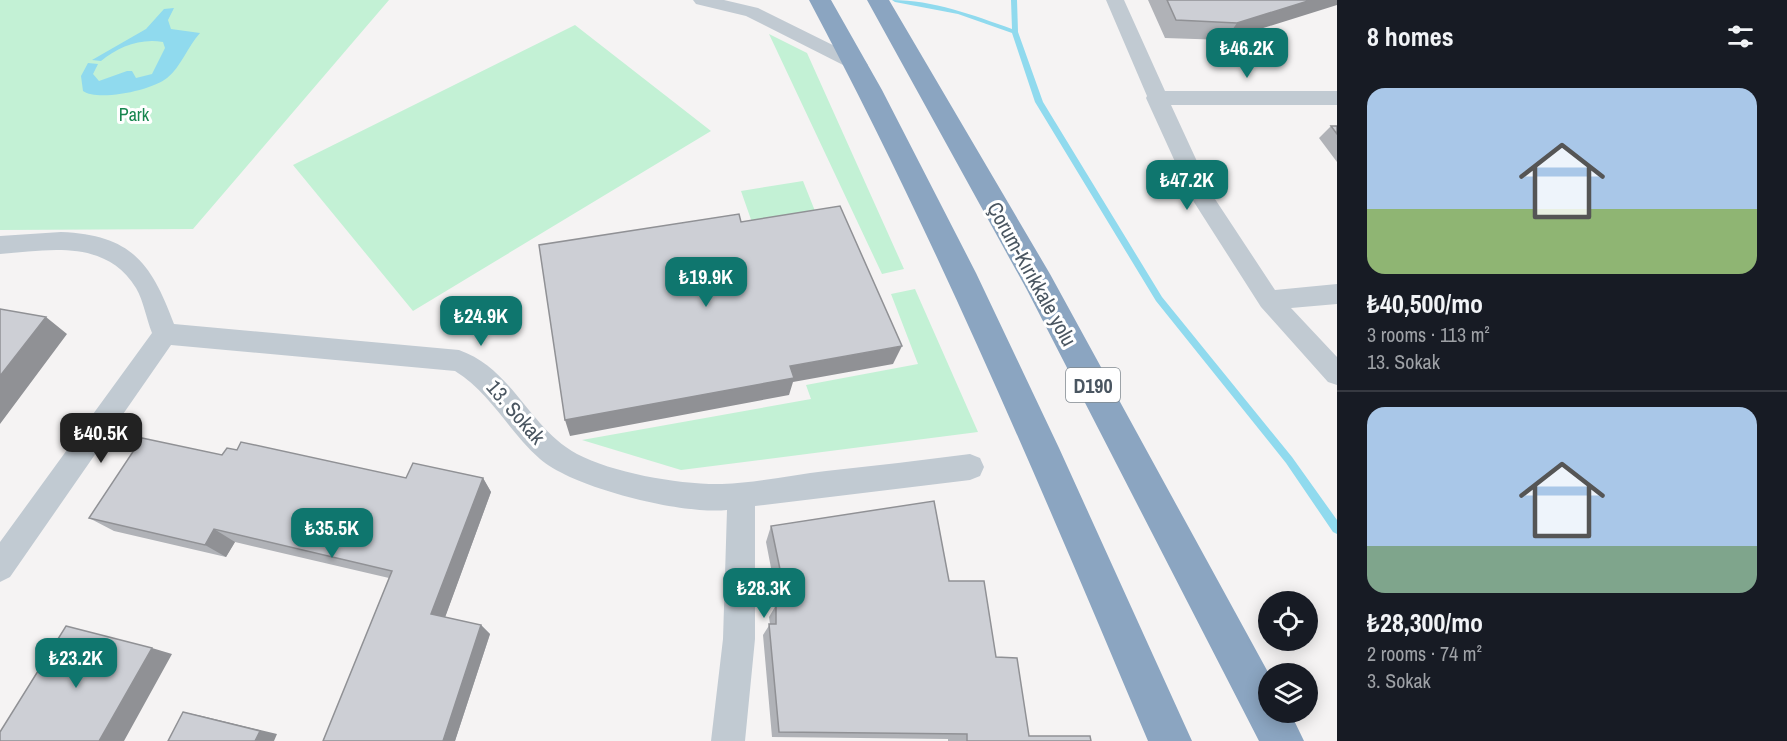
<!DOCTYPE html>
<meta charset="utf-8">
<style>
:root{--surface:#171b24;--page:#242831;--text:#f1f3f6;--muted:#9ea1a6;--line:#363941;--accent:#0f766e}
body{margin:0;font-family:"Archivo Narrow",sans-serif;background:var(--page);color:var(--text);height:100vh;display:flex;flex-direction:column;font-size:22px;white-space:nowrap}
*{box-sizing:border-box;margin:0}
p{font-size:20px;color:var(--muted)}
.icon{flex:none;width:33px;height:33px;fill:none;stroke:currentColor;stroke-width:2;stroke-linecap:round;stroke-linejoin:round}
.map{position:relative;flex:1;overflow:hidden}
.panel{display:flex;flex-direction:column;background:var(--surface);width:450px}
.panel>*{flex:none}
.tools{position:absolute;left:1258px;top:591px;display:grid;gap:12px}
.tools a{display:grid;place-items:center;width:60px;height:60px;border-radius:50%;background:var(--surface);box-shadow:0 3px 15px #0003;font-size:30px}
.price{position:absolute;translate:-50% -51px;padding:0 14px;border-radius:12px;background:var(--accent);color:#fff;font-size:20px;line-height:39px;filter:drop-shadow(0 2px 3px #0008)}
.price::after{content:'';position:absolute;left:50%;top:36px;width:18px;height:14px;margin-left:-9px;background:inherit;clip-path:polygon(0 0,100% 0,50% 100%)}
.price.active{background:#222;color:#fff}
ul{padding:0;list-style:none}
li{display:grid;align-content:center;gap:12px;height:318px;padding:0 30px}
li+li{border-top:2px solid var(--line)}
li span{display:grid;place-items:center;height:186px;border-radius:18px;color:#555}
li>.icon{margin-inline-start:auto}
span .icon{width:108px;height:108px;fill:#fffc;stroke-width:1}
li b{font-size:26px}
h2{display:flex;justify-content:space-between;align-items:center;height:72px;padding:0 30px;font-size:26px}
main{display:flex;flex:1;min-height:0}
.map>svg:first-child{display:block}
.green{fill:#c3f1d5}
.water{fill:#90daee}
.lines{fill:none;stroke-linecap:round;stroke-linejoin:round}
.stream{fill:#90daee;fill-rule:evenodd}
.street{fill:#c1cad2;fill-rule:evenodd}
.highway{fill:#8ba5c1;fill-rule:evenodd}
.wall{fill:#b0b2b7}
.shaded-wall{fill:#909195}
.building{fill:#cdcfd5;stroke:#909195;stroke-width:1.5}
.labels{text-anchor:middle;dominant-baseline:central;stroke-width:6;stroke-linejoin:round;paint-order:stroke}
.far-park-label{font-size:18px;fill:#17864f;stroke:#fff}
.shield{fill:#fff;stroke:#808990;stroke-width:1.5}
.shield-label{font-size:20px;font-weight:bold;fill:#4a5661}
.street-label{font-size:21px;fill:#4a5661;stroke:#fff}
</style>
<main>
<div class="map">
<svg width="1337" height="741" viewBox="0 0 1337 741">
<rect width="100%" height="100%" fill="#f5f3f3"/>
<path class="green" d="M 0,0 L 389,0 L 193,229 L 0,230 Z
M 575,25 L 711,131 L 413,311 L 293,165 Z
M 769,34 L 807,53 L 904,269 L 882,274 Z
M 803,181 L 819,221 L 755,231 L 741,191 Z
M 915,289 L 978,432 L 681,470 L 582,440 L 811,399 L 806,385 L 918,364 L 891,294 Z"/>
<path class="water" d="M 174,8 L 168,20 L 171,29 L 200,33 C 188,46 181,67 167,78 C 153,90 98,102 83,91 L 81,76 L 88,63 L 98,64 L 93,74 L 99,81 L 127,71 L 132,71 L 136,78 L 152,74 L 165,48 L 163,42 C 140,38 118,47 101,61 L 92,60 L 146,29 L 164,9 Z"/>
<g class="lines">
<path class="stream" d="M 892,0 C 933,0 973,15 1012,29 L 1011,0 L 1017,0 L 1018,32 L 1043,102 L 1162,297 L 1292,457 L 1337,520 L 1337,534 L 1333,532 L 1286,463 L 1156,301 L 1035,102 L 1012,33 L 958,14 L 895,2 Z"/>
<path class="street" d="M 693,0 L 724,0 L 758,8 L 865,61 L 868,65 L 865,69 L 851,69 L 746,16 L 696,4 Z
M 1106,0 L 1124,0 L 1165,91 L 1337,91 L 1337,105 L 1171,105 L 1213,196 L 1275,290 L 1337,284 L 1337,304 L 1291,308 L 1337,357 L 1337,385 L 1328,382 L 1261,307 L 1192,199 L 1146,98 L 1147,96 Z
M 61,232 C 131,235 151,262 174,324 L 459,350 C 513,369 529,428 577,454 C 613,473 681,485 722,484 C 756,483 792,475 826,471 C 874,466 922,460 970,454 L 980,458 L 984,467 L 980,476 L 970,480 L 755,506 L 755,639 L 745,741 L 711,741 L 723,639 L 727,510 C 683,515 573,488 540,459 C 508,431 492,394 455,371 L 171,345 L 10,577 L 0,582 L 0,542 L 152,333 C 146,318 144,302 136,288 C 106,239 50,250 0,254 L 0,236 Z"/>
<path class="highway" d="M 809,0 L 831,0 L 882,90 L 976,273 L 1059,448 L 1192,741 L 1148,741 C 1042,490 937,240 809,0 Z
M 867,0 L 889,0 L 1050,274 L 1269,674 L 1269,712 L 1290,712 L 1304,741 L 1259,741 L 1027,290 Z"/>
</g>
<path class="wall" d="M 1148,0 L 1337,0 L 1225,40 L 1165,38 Z
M 1331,126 L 1337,126 L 1337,162 L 1319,138 Z
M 222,455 L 406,478 L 483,478 L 491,492 L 445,617 L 481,625 L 490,634 L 455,741 L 389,578 L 235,542 L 226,557 L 114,531 L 89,518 Z
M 771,526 L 949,581 L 996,657 L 1029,736 L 1091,741 L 948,741 L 948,739 L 772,737 L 763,635 L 770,624 L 769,617 L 776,605 L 778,604 L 766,542 Z"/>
<path class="shaded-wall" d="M 1311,0 L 1337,0 L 1337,5 L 1225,40 L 1237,23 Z
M 46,317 L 67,334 L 0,424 L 0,376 Z
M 902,346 L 893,364 L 793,382 L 789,395 L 570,436 L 565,420 L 790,366 Z
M 483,478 L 491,492 L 443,623 L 431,614 Z
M 214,529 L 235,542 L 226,557 L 205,545 Z
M 481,625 L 490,634 L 455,741 L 443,741 Z
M 152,648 L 172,654 L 124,741 L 99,741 Z
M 183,712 L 202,716 L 277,734 L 274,741 L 255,741 Z"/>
<path class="building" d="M 1167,0 L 1311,0 L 1237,23 L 1176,20 Z
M 1331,126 L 1337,126 L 1337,134 Z
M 840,206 L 902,346 L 790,366 L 794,378 L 565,420 L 539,245 L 739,214 L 741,222 Z
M 0,309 L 46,317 L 0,376 Z
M 142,438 L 222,455 L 227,448 L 237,450 L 241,442 L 406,478 L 413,463 L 483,478 L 431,614 L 481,625 L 443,741 L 323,741 L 392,571 L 214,529 L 205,545 L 89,518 Z
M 934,501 L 949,581 L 984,581 L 996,657 L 1017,658 L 1029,736 L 1090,736 L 1091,741 L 967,741 L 967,734 L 779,732 L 769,624 L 776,624 L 776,605 L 787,603 L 771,526 Z
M 66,626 L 152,648 L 99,741 L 0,741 L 0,732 Z
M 183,712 L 260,731 L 255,741 L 168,741 Z"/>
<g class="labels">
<g class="far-park-label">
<text x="134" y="114">Park</text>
</g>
<rect class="shield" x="1066" y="368" width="54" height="34" rx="4.5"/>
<g class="shield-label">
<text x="1093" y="385">D190</text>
</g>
<g class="street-label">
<text transform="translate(1032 274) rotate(61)">Çorum-Kırıkkale yolu</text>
<text transform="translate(516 412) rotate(49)">13. Sokak</text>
</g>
</g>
</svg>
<div class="tools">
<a><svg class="icon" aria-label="locate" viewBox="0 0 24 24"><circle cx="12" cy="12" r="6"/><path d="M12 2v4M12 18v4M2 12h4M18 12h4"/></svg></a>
<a><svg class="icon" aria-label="layers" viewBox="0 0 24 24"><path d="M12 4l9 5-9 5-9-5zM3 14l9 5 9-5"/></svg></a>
</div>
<b class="price" style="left:1247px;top:79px">₺46.2K</b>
<b class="price" style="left:1187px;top:211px">₺47.2K</b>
<b class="price" style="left:706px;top:308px">₺19.9K</b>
<b class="price" style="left:481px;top:347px">₺24.9K</b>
<b class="price active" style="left:101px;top:464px">₺40.5K</b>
<b class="price" style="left:332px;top:559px">₺35.5K</b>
<b class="price" style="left:764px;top:619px">₺28.3K</b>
<b class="price" style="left:76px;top:689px">₺23.2K</b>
</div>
<section class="panel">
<h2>8 homes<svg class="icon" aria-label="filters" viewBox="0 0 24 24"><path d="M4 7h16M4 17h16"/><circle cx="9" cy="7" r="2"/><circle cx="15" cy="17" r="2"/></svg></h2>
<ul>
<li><span style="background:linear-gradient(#a9c7e8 65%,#8fb573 0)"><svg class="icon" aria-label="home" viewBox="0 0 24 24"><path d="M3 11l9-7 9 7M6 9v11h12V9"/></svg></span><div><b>₺40,500/mo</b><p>3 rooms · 113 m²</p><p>13. Sokak</p></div></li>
<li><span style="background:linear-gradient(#a9c7e8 75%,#7fa58c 0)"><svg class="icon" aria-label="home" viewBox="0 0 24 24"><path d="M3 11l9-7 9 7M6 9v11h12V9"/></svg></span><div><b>₺28,300/mo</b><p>2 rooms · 74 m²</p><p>3. Sokak</p></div></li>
</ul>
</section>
</main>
